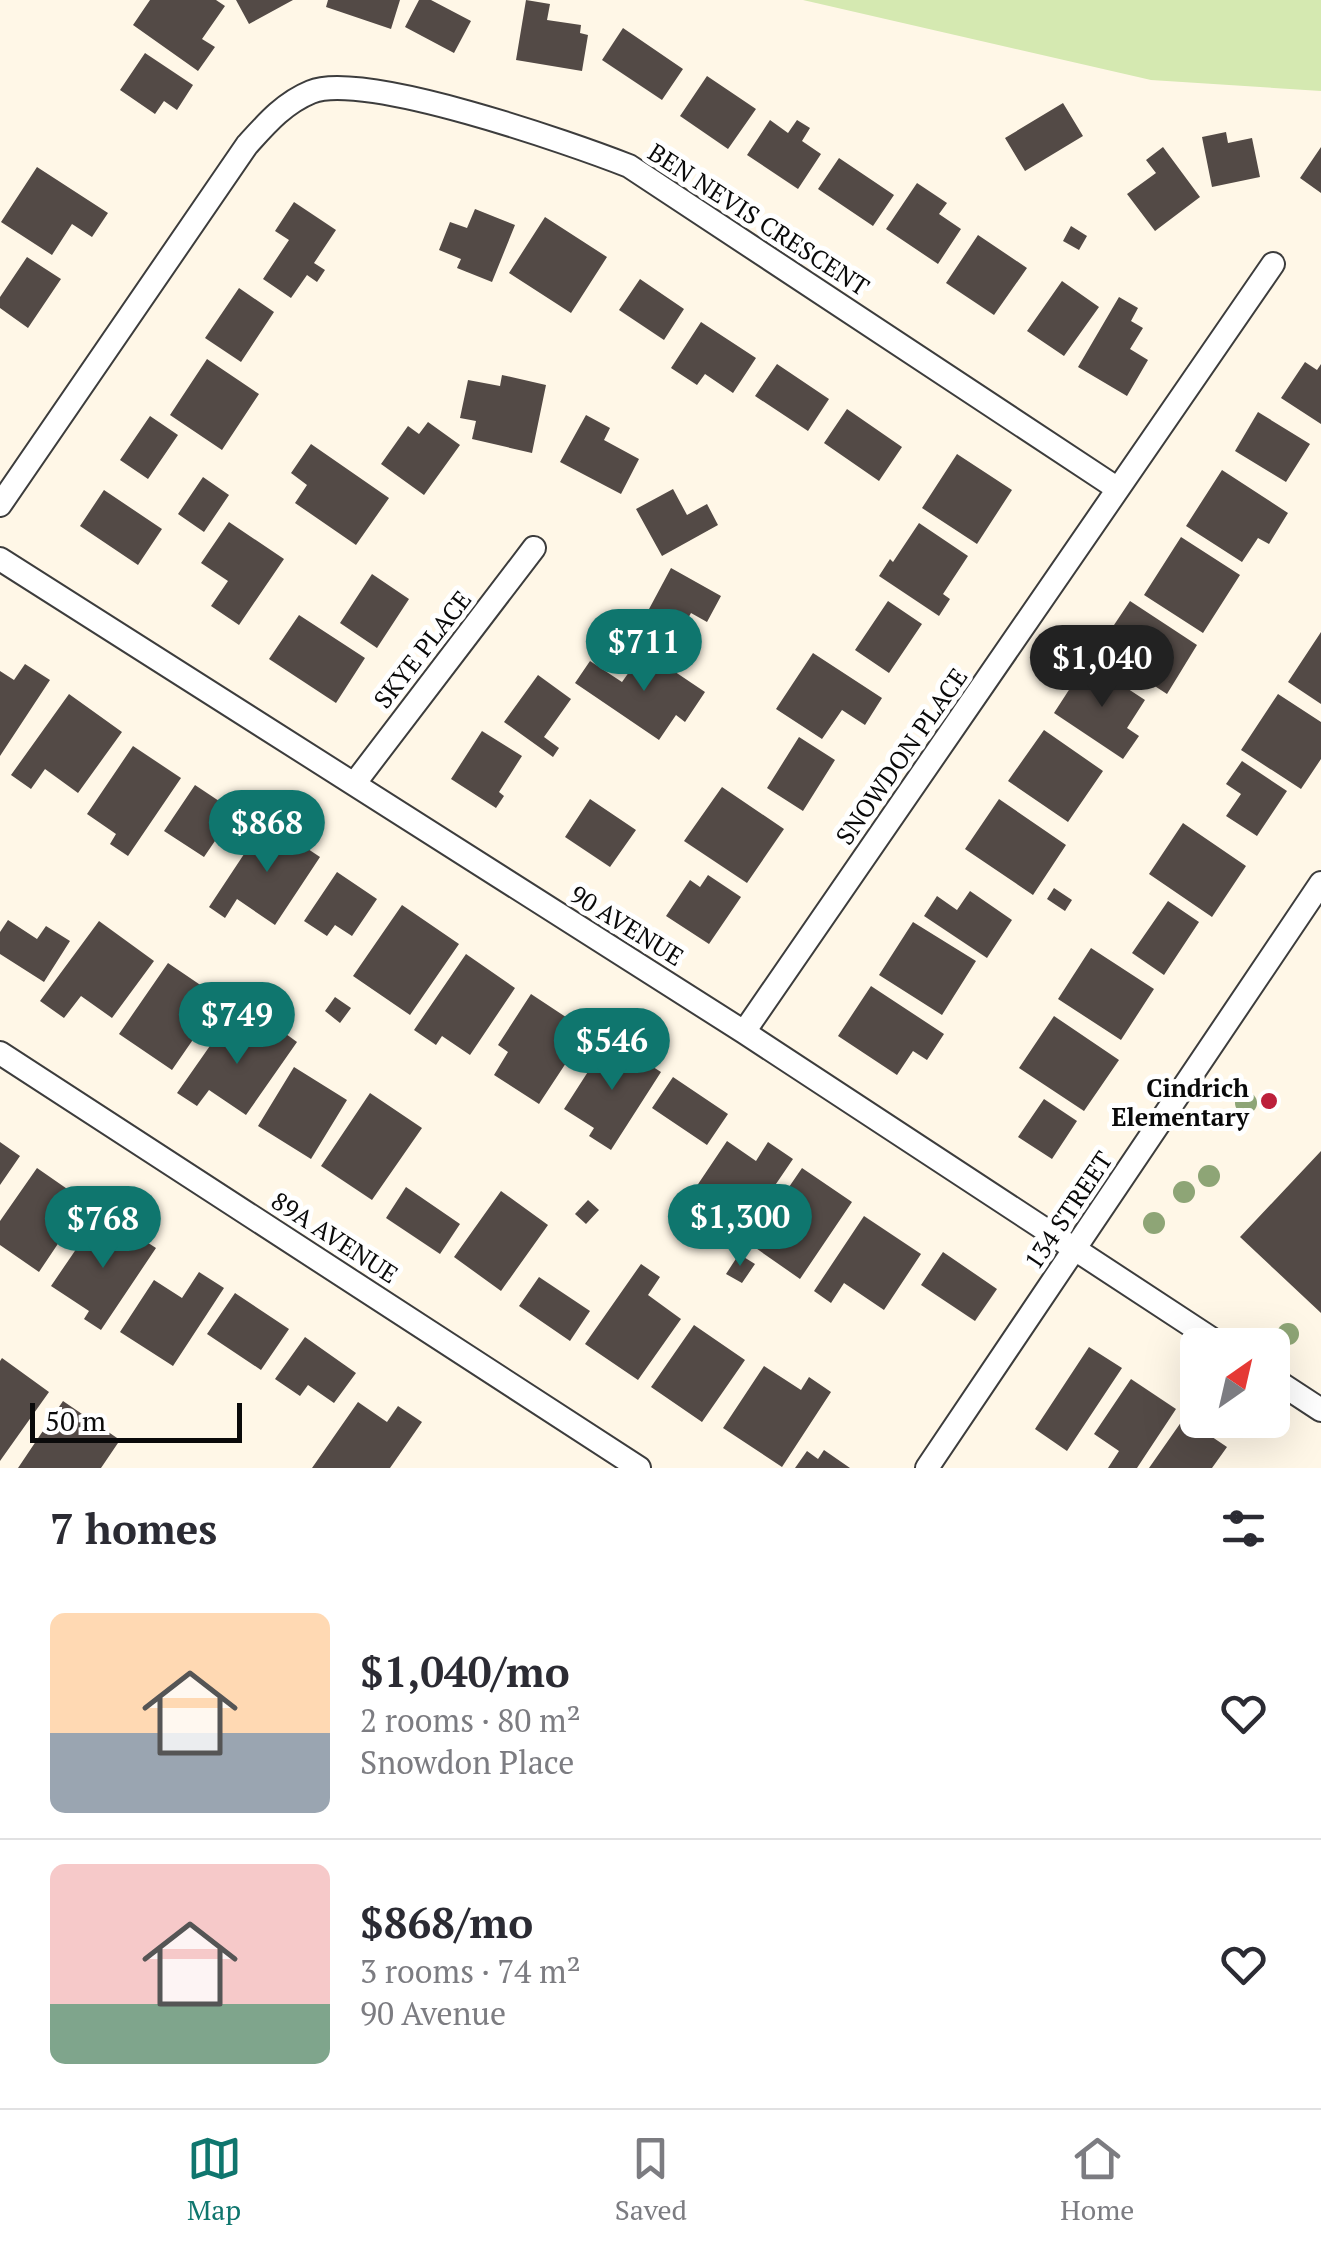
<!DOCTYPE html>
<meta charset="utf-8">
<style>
:root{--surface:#fff;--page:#f2f2f3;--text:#2b2b33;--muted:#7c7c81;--line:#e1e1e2;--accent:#0f766e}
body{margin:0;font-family:"PT Serif",serif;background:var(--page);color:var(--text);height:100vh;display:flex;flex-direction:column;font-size:38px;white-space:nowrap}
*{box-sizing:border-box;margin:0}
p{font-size:32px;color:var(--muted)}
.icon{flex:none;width:55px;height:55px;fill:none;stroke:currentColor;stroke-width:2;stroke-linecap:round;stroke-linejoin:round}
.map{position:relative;height:1468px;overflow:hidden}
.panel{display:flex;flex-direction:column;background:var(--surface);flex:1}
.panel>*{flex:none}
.needle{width:65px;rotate:34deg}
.tools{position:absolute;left:1180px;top:1328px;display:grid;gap:20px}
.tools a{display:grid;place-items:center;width:110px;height:110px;border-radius:15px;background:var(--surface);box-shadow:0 10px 40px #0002;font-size:50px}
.scale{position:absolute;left:30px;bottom:25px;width:212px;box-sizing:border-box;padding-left:10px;border:5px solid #0a0a0a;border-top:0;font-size:28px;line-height:35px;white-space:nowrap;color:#0a0a0a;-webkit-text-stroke:8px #fff;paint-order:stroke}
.price{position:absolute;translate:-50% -85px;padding:0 22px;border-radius:35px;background:var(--accent);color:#fff;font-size:32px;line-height:65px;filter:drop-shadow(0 2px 5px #0008)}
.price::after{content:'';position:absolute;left:50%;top:60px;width:30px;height:22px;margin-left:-15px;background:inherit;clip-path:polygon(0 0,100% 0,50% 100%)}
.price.on{background:#222;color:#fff}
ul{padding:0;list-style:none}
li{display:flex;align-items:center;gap:30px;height:250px;padding:0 50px}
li+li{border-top:2px solid var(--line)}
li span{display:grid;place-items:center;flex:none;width:280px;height:200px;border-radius:15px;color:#555}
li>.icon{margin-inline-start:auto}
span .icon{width:120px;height:120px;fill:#fffc;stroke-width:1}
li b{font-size:42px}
h2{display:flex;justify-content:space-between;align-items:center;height:120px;padding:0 50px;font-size:42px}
.tabs{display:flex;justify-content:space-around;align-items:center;height:140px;border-top:2px solid var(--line);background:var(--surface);font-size:28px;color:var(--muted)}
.tabs a{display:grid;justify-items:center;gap:5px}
.tabs .on{color:var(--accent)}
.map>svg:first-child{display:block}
.green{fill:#d5e9b1}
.building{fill:#534a46}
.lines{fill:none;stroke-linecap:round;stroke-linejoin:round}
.minor-casing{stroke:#3d3d3d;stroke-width:26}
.minor{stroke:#fff;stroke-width:22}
.tree{fill:#8ea576}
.poi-dot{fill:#bc203b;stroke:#fff;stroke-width:4}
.labels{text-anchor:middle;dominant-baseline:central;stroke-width:10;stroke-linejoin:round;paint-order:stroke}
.street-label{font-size:25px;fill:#0a0a0a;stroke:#fff}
.poi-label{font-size:25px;font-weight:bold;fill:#0a0a0a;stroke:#fff;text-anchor:end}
</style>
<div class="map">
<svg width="1321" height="1468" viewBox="0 0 1321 1468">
<rect width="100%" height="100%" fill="#fff7e7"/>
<path class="green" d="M 803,0 L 1321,0 L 1321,91 L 1151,80 Z"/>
<path class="building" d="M 150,0 L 216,0 L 225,6 L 202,39 L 215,47 L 198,71 L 133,25 Z
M 236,0 L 293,0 L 249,24 Z
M 328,0 L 400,0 L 391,29 L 326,7 Z
M 419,0 L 431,0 L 471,21 L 454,53 L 405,27 Z
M 526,0 L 550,4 L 547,20 L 581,25 L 580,33 L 588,35 L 582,71 L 516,60 Z
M 623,28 L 683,69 L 662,100 L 602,60 Z
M 145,53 L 193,85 L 177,110 L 164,101 L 155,114 L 120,90 Z
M 707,76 L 756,109 L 728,149 L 680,116 Z
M 1063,103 L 1083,136 L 1025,171 L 1005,138 Z
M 770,120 L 788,133 L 797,120 L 810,128 L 802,141 L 821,154 L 798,189 L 747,155 Z
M 1226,132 L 1228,143 L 1252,138 L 1260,177 L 1212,187 L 1202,137 Z
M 1163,147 L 1200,197 L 1155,231 L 1127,194 L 1156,173 L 1146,160 Z
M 1321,147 L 1321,193 L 1300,178 Z
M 839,158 L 894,195 L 873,226 L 818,189 Z
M 37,167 L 108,213 L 92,237 L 72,224 L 52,255 L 1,222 Z
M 917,183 L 947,203 L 939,214 L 961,229 L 938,264 L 886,229 Z
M 294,202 L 336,230 L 314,263 L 325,270 L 317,282 L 307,275 L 291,298 L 263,279 L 289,240 L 275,231 Z
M 475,209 L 515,225 L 492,282 L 457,268 L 461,259 L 439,250 L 450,222 L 467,228 Z
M 545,217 L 607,257 L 571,313 L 509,273 Z
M 1071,226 L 1087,236 L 1079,250 L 1063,241 Z
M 978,235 L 1027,268 L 994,315 L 946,283 Z
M 27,257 L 61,279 L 28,328 L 0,308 L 0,297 Z
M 640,279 L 684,309 L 664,340 L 619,310 Z
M 1062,281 L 1099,307 L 1064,356 L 1027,331 Z
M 239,288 L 274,312 L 241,362 L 205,338 Z
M 1119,297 L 1138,308 L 1131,321 L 1143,328 L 1130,349 L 1148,360 L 1127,396 L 1078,367 Z
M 701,322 L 756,358 L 733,393 L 705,374 L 697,385 L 671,368 Z
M 207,359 L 259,394 L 222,450 L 170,415 Z
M 1305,362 L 1317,370 L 1321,364 L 1321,424 L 1281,398 Z
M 777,364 L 829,399 L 808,431 L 755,396 Z
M 502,375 L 546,385 L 532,453 L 472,439 L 476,421 L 460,418 L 468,380 L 500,386 Z
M 847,409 L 902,447 L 879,481 L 824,443 Z
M 1258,412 L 1310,444 L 1286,482 L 1235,451 Z
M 586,415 L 610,428 L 604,440 L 639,459 L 621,494 L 560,462 Z
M 150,416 L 178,435 L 148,479 L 120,460 Z
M 428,422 L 460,445 L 424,495 L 381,464 L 408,426 L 419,434 Z
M 311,444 L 389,498 L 356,545 L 295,503 L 307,485 L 291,473 Z
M 957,454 L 1012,490 L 977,544 L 922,508 Z
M 1222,470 L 1288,513 L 1269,544 L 1258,538 L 1242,562 L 1186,526 Z
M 203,477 L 229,495 L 204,532 L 178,514 Z
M 673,489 L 687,515 L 707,504 L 718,525 L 662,556 L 636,509 Z
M 104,490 L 162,529 L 138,565 L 80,526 Z
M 229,522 L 284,559 L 239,625 L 211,606 L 228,581 L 201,563 Z
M 919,523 L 968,556 L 943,594 L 950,599 L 939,616 L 879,576 L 890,559 L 893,562 Z
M 1181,537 L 1240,575 L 1203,633 L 1144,595 Z
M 671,568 L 721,596 L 707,622 L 691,613 L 675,642 L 641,624 Z
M 372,574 L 409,599 L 377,648 L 340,623 Z
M 888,601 L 922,624 L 889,673 L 855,650 Z
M 1130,601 L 1197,645 L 1167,694 L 1098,649 Z
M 299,615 L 365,658 L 336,703 L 269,659 Z
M 1321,632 L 1321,704 L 1288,682 Z
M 644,651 L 705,692 L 685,722 L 676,715 L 659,740 L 575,683 L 590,661 L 622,682 Z
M 813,653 L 882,698 L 865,725 L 842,710 L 822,739 L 776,709 Z
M 1087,662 L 1145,700 L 1127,728 L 1139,736 L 1123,759 L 1054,713 Z
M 25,664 L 50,680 L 0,756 L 0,671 L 14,680 Z
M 538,675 L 571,699 L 544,737 L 559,748 L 553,757 L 504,722 Z
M 69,694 L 122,732 L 78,793 L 45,769 L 31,789 L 11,775 Z
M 1278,694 L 1321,722 L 1321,759 L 1301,789 L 1241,750 Z
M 1044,730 L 1103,771 L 1068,822 L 1008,781 Z
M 482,731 L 522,756 L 499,792 L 504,796 L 496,808 L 451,779 Z
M 799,737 L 835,760 L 803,811 L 767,788 Z
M 133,746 L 181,778 L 128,856 L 110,844 L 116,834 L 87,814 Z
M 1242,761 L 1287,791 L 1257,836 L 1226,816 L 1241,794 L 1226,784 Z
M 195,785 L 249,821 L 231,848 L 217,838 L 204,857 L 164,831 Z
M 722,787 L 784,829 L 747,883 L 684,841 Z
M 590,799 L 636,830 L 610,867 L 565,837 Z
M 999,799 L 1066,845 L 1033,895 L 965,849 Z
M 266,821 L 320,857 L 275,925 L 237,899 L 225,918 L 209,907 Z
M 1183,823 L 1246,866 L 1212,917 L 1149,874 Z
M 337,872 L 377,899 L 352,936 L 335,925 L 327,936 L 304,921 Z
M 708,875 L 741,897 L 709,944 L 666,916 L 690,880 L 700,887 Z
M 1054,888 L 1072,900 L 1065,911 L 1047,899 Z
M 970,891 L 1012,920 L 987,958 L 924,916 L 937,896 L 957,910 Z
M 1168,901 L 1199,922 L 1164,975 L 1132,953 Z
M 402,905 L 459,944 L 410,1015 L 353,976 Z
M 8,920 L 37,939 L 46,926 L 70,941 L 44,982 L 0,954 L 0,932 Z
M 99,921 L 154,961 L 112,1018 L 81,996 L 64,1018 L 40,1001 Z
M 913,922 L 976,961 L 942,1015 L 879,975 Z
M 1091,948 L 1154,989 L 1121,1040 L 1058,999 Z
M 466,954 L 515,988 L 470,1055 L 442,1036 L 436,1045 L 414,1030 Z
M 168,963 L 221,999 L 172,1070 L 119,1034 Z
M 871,986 L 944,1034 L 927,1060 L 913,1051 L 897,1075 L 838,1036 Z
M 531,994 L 587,1031 L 539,1104 L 494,1075 L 508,1052 L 498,1045 Z
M 335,997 L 351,1008 L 340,1023 L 325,1011 Z
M 1054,1016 L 1119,1060 L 1084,1111 L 1019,1068 Z
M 228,1020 L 263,1044 L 275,1026 L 297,1042 L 246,1115 L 209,1090 L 197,1106 L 177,1093 Z
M 609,1039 L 661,1072 L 611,1150 L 589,1136 L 594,1128 L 564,1109 Z
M 294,1067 L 347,1100 L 311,1159 L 258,1126 Z
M 673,1077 L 728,1114 L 707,1145 L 652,1108 Z
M 370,1093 L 422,1128 L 372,1200 L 321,1166 Z
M 1044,1099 L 1077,1121 L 1052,1159 L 1018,1137 Z
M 727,1141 L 756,1161 L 768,1142 L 793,1159 L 735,1244 L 682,1208 Z
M 0,1142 L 20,1156 L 0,1185 Z
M 1321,1151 L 1321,1313 L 1240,1237 Z
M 37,1168 L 86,1202 L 39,1272 L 0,1245 L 0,1221 Z
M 802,1168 L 852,1202 L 800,1279 L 750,1244 Z
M 406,1187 L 460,1224 L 440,1254 L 386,1218 Z
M 501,1191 L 548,1225 L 501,1291 L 454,1257 Z
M 588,1200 L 599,1210 L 586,1224 L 575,1214 Z
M 864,1216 L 921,1254 L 884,1310 L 844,1283 L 831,1303 L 814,1291 Z
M 96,1220 L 116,1234 L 122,1226 L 156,1248 L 101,1330 L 84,1319 L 89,1311 L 51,1286 Z
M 943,1252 L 997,1289 L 975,1321 L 921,1285 Z
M 739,1254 L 755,1264 L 742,1283 L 726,1274 Z
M 641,1264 L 660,1277 L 648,1295 L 681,1319 L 638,1380 L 585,1344 Z
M 199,1272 L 224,1288 L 173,1366 L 120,1332 L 154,1280 L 182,1298 Z
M 539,1277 L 590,1311 L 570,1341 L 519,1306 Z
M 235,1293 L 289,1329 L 261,1370 L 207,1334 Z
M 694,1325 L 745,1360 L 702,1422 L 651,1387 Z
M 305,1337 L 356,1373 L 334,1403 L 308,1385 L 300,1396 L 275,1379 Z
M 1089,1347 L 1122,1368 L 1067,1451 L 1035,1429 Z
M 2,1358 L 49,1392 L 0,1461 L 0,1361 Z
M 764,1366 L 801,1390 L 809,1377 L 831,1392 L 782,1467 L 723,1428 Z
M 1131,1379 L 1176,1409 L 1137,1468 L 1108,1468 L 1119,1451 L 1094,1434 Z
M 63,1401 L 120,1440 L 101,1468 L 18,1468 Z
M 358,1402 L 387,1422 L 398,1406 L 422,1422 L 390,1468 L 312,1468 Z
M 1184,1418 L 1227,1447 L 1212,1468 L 1149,1468 Z
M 824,1450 L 850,1468 L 795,1468 L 807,1451 L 818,1459 Z"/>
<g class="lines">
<defs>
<path id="minor" d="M 0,505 L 247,145 C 266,124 284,103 311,92 C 362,70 573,144 629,166 L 1118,489
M 0,559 L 744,1032 L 1221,1345
M 354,784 L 534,548
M 744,1032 L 1273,264
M 0,1053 L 639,1468
M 1272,1378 L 1321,1410
M 927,1468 L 1321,883"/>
</defs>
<use href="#minor" class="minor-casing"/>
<use href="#minor" class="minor"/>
</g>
<g class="tree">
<circle cx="1246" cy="1103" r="11"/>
<circle cx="1209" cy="1176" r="11"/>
<circle cx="1184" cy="1192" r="11"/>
<circle cx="1154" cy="1223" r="11"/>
<circle cx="1288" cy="1334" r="11"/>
</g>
<circle class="poi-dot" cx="1269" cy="1101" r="10"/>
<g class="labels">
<g class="street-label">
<text transform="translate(759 219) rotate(33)">BEN NEVIS CRESCENT</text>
<text transform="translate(422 649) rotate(-52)">SKYE PLACE</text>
<text transform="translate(901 756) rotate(-55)">SNOWDON PLACE</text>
<text transform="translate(627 925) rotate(32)">90 AVENUE</text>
<text transform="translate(1068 1210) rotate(-56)">134 STREET</text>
<text transform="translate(335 1237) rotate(33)">89A AVENUE</text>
</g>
<g class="poi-label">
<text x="1249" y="1087">Cindrich<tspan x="1249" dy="29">Elementary</tspan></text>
</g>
</g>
</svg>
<div class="tools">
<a><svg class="needle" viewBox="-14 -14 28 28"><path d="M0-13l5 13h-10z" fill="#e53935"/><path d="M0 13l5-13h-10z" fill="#7c7c81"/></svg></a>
</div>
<div class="scale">50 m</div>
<b class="price" style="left:644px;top:694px">$711</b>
<b class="price on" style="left:1102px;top:710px">$1,040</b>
<b class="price" style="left:267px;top:875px">$868</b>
<b class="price" style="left:237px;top:1067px">$749</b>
<b class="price" style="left:612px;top:1093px">$546</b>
<b class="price" style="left:740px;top:1269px">$1,300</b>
<b class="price" style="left:103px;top:1271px">$768</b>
</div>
<section class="panel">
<h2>7 homes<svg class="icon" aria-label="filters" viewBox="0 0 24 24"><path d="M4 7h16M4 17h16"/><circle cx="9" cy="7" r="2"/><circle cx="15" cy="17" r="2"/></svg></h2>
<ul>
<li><span style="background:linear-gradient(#ffd9b3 60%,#9aa5b1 0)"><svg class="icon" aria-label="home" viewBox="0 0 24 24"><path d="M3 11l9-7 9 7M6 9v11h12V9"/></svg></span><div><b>$1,040/mo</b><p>2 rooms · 80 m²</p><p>Snowdon Place</p></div><svg class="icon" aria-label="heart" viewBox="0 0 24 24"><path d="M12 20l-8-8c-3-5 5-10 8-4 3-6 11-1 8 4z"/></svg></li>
<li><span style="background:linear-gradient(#f6c9c9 70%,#7fa58c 0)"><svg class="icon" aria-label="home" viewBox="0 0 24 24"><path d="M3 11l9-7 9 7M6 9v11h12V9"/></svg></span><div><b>$868/mo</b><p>3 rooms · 74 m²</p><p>90 Avenue</p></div><svg class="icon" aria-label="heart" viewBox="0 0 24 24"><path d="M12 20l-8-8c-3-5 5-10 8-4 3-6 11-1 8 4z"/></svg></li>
</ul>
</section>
<nav class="tabs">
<a class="on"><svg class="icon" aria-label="map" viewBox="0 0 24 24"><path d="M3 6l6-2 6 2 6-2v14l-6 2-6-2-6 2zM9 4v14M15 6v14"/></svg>Map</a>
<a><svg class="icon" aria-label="saved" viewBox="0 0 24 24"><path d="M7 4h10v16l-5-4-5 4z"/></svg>Saved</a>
<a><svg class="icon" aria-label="home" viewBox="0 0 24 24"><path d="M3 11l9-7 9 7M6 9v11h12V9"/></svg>Home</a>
</nav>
